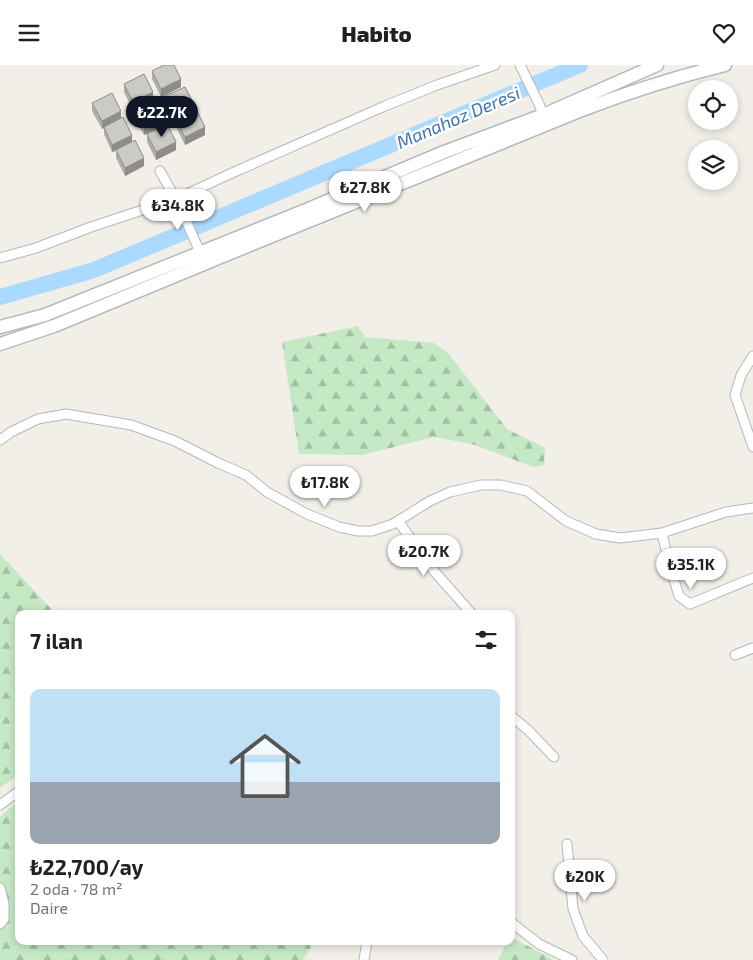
<!DOCTYPE html>
<html lang="tr">
<meta charset="utf-8">
<style>
:root{--surface:#fff;--page:#f2f2f2;--text:#202124;--muted:#757577;--accent:#111827}
body{margin:0;font-family:"Exo 2",sans-serif;background:var(--page);color:var(--text);height:100vh;display:flex;flex-direction:column;font-size:19px;white-space:nowrap}
*{box-sizing:border-box;margin:0}
p{font-size:16px;color:var(--muted)}
.icon{flex:none;width:28px;height:28px;fill:none;stroke:currentColor;stroke-width:2;stroke-linecap:round;stroke-linejoin:round}
.map{position:relative;flex:1;overflow:hidden}
.details{position:absolute;left:15px;top:545px;width:500px;height:335px;display:flex;flex-direction:column;background:var(--surface);border-radius:10px;box-shadow:0 2px 8px #0003}
.details>*{flex:none}
.buttons{position:absolute;left:688px;top:15px;display:grid;gap:10px}
.buttons a{display:grid;place-items:center;width:50px;height:50px;border-radius:50%;background:var(--surface);box-shadow:0 2px 8px #0003;font-size:25px}
.price{position:absolute;translate:-50% -42px;padding:0 11px;border-radius:18px;background:#fff;color:#222;font-size:16px;line-height:32px;filter:drop-shadow(0 1px 2px #0008)}
.price::after{content:'';position:absolute;left:50%;top:30px;width:15px;height:11px;margin-left:-8px;background:inherit;clip-path:polygon(0 0,100% 0,50% 100%)}
.price.current{background:var(--accent);color:#fff}
ul{padding:0;list-style:none}
li{display:grid;align-content:center;gap:10px;height:265px;padding:0 15px}
li span{display:grid;place-items:center;height:155px;border-radius:10px;color:#555}
li>.icon{margin-inline-start:auto}
span .icon{width:90px;height:90px;fill:#fffc;stroke-width:1}
li b{font-size:21px}
h2{display:flex;justify-content:space-between;align-items:center;height:60px;padding:0 15px;font-size:21px}
header{display:flex;justify-content:space-between;align-items:center;height:65px;padding:0 15px;background:var(--surface);font-size:22px;font-weight:800}
.map>svg:first-child{display:block}
.forest{fill:url(#forest-firs)}
.lines{fill:none;stroke-linecap:round;stroke-linejoin:round}
.river{stroke:#aadaff;stroke-width:16}
.minor-casing{stroke:#b5b8bc;stroke-width:11}
.secondary-casing{stroke:#b6babf;stroke-width:15}
.minor{stroke:#fff;stroke-width:9}
.secondary{stroke:#fff;stroke-width:12}
.wall{fill:#afaea9}
.shaded-wall{fill:#8f8d8a}
.building{fill:#cccac5;stroke:#8f8d8a}
.labels{text-anchor:middle;dominant-baseline:central;stroke-width:5;stroke-linejoin:round;paint-order:stroke}
.water-label{font-size:18px;font-style:italic;fill:#4174aa;stroke:#fff}
</style>
<header><svg class="icon" aria-label="menu" viewBox="0 0 24 24"><path d="M4 6h16M4 12h16M4 18h16"/></svg>Habito<svg class="icon" aria-label="heart" viewBox="0 0 24 24"><path d="M12 20l-8-8c-3-5 5-10 8-4 3-6 11-1 8 4z"/></svg></header>
<div class="map">
<svg width="753" height="895" viewBox="0 0 753 895">
<defs>
<pattern id="forest-firs" width="22" height="20" patternUnits="userSpaceOnUse" patternTransform="scale(1.25)"><rect width="22" height="20" fill="#c5e8c5"/><path d="M5 1l3.5 6h-7zM16 11l3.5 6h-7z" fill="#a3c0a4"/></pattern>
</defs>
<rect width="100%" height="100%" fill="#f1efe8"/>
<path class="forest" d="M 358,261 L 365,272 L 434,278 L 448,288 L 507,364 L 545,383 L 544,400 L 533,402 L 472,379 L 434,372 L 362,390 L 299,389 L 282,277 Z
M 0,489 L 56,549 L 19,549 L 19,709 L 0,723 Z
M 19,735 L 19,876 L 308,876 L 311,883 L 302,895 L 0,895 L 0,752 Z
M 511,872 L 554,895 L 498,895 L 508,876 L 511,876 Z"/>
<g class="lines">
<path class="river" d="M 0,232 L 94,205 L 580,0"/>
<defs>
<path id="minor" d="M 520,0 L 539,39 L 543,50
M 160,106 L 179,140 L 200,187
M 0,193 L 36,183 L 91,162 L 176,134 L 232,108 L 385,41 L 437,20 L 495,0
M 753,291 L 741,310 L 735,330 L 753,382
M 0,375 L 11,367 L 38,354 L 66,349 L 131,360 L 175,376 L 218,398 L 246,410 L 267,427 L 307,449 L 339,462 L 358,466 L 372,466 L 393,459 L 430,436 L 450,427 L 481,420 L 501,420 L 527,426 L 566,456 L 596,469 L 620,473 L 662,468 L 726,447 L 753,443
M 398,456 L 434,506 L 472,549
M 662,468 L 669,498 L 679,531 L 690,539 L 753,513
M 735,590 L 753,583
M 511,651 L 528,665 L 554,692
M 0,740 L 19,726
M 567,779 L 573,844 L 583,871 L 603,895
M 0,823 L 4,839 L 4,854 L 0,859
M 511,857 L 539,879 L 572,895
M 364,895 L 367,876"/>
<path id="secondary" d="M 0,262 L 45,250 L 306,145 L 444,87 L 543,50 L 657,0
M 0,279 L 54,261 L 100,242 L 223,191 L 582,45 C 629,27 676,12 725,0"/>
</defs>
<use href="#minor" class="minor-casing"/>
<use href="#secondary" class="secondary-casing"/>
<use href="#minor" class="minor"/>
<use href="#secondary" class="secondary"/>
</g>
<path class="wall" d="M 152,6 L 181,22 L 161,32 L 152,14 Z
M 124,19 L 153,35 L 133,45 L 124,27 Z
M 165,31 L 194,45 L 205,70 L 185,80 L 176,62 L 176,56 L 174,57 L 165,39 Z
M 92,38 L 121,53 L 132,77 L 144,101 L 125,111 L 116,93 L 116,86 L 112,87 L 104,69 L 104,63 L 102,64 L 92,46 Z
M 135,45 L 164,61 L 144,70 L 135,53 Z
M 147,69 L 176,85 L 156,95 L 147,77 Z"/>
<path class="shaded-wall" d="M 181,14 L 181,22 L 161,32 L 161,24 Z
M 153,27 L 153,35 L 133,45 L 133,37 Z
M 194,39 L 194,47 L 176,54 L 176,56 L 174,57 L 174,49 Z
M 121,46 L 121,54 L 102,64 L 102,56 Z
M 164,53 L 164,61 L 144,70 L 144,63 Z
M 205,62 L 205,70 L 185,80 L 185,72 Z
M 132,70 L 132,77 L 112,87 L 112,80 Z
M 176,77 L 176,85 L 156,95 L 156,87 Z
M 144,93 L 144,101 L 125,111 L 125,103 Z"/>
<path class="building" d="M 164,0 L 174,0 L 181,14 L 161,24 L 152,6 Z
M 144,9 L 153,27 L 133,37 L 124,19 Z
M 185,22 L 194,39 L 174,49 L 165,31 Z
M 112,28 L 121,46 L 102,56 L 92,38 Z
M 155,35 L 164,53 L 144,63 L 135,45 Z
M 196,44 L 205,62 L 185,72 L 176,54 Z
M 123,52 L 132,70 L 112,80 L 104,62 Z
M 167,59 L 176,77 L 156,87 L 147,69 Z
M 135,75 L 144,93 L 125,103 L 116,85 Z"/>
<g class="labels">
<g class="water-label">
<text transform="translate(458 52) rotate(-23)">Manahoz Deresi</text>
</g>
</g>
</svg>
<div class="buttons">
<a><svg class="icon" aria-label="locate" viewBox="0 0 24 24"><circle cx="12" cy="12" r="6"/><path d="M12 2v4M12 18v4M2 12h4M18 12h4"/></svg></a>
<a><svg class="icon" aria-label="layers" viewBox="0 0 24 24"><path d="M12 4l9 5-9 5-9-5zM3 14l9 5 9-5"/></svg></a>
</div>
<b class="price current" style="left:162px;top:73px">₺22.7K</b>
<b class="price" style="left:365px;top:148px">₺27.8K</b>
<b class="price" style="left:178px;top:166px">₺34.8K</b>
<b class="price" style="left:325px;top:443px">₺17.8K</b>
<b class="price" style="left:424px;top:512px">₺20.7K</b>
<b class="price" style="left:691px;top:525px">₺35.1K</b>
<b class="price" style="left:585px;top:837px">₺20K</b>
<section class="details">
<h2>7 ilan<svg class="icon" aria-label="filters" viewBox="0 0 24 24"><path d="M4 7h16M4 17h16"/><circle cx="9" cy="7" r="2"/><circle cx="15" cy="17" r="2"/></svg></h2>
<ul>
<li><span style="background:linear-gradient(#bfe0f5 60%,#9aa5b1 0)"><svg class="icon" aria-label="home" viewBox="0 0 24 24"><path d="M3 11l9-7 9 7M6 9v11h12V9"/></svg></span><div><b>₺22,700/ay</b><p>2 oda · 78 m²</p><p>Daire</p></div></li>
</ul>
</section>
</div>
